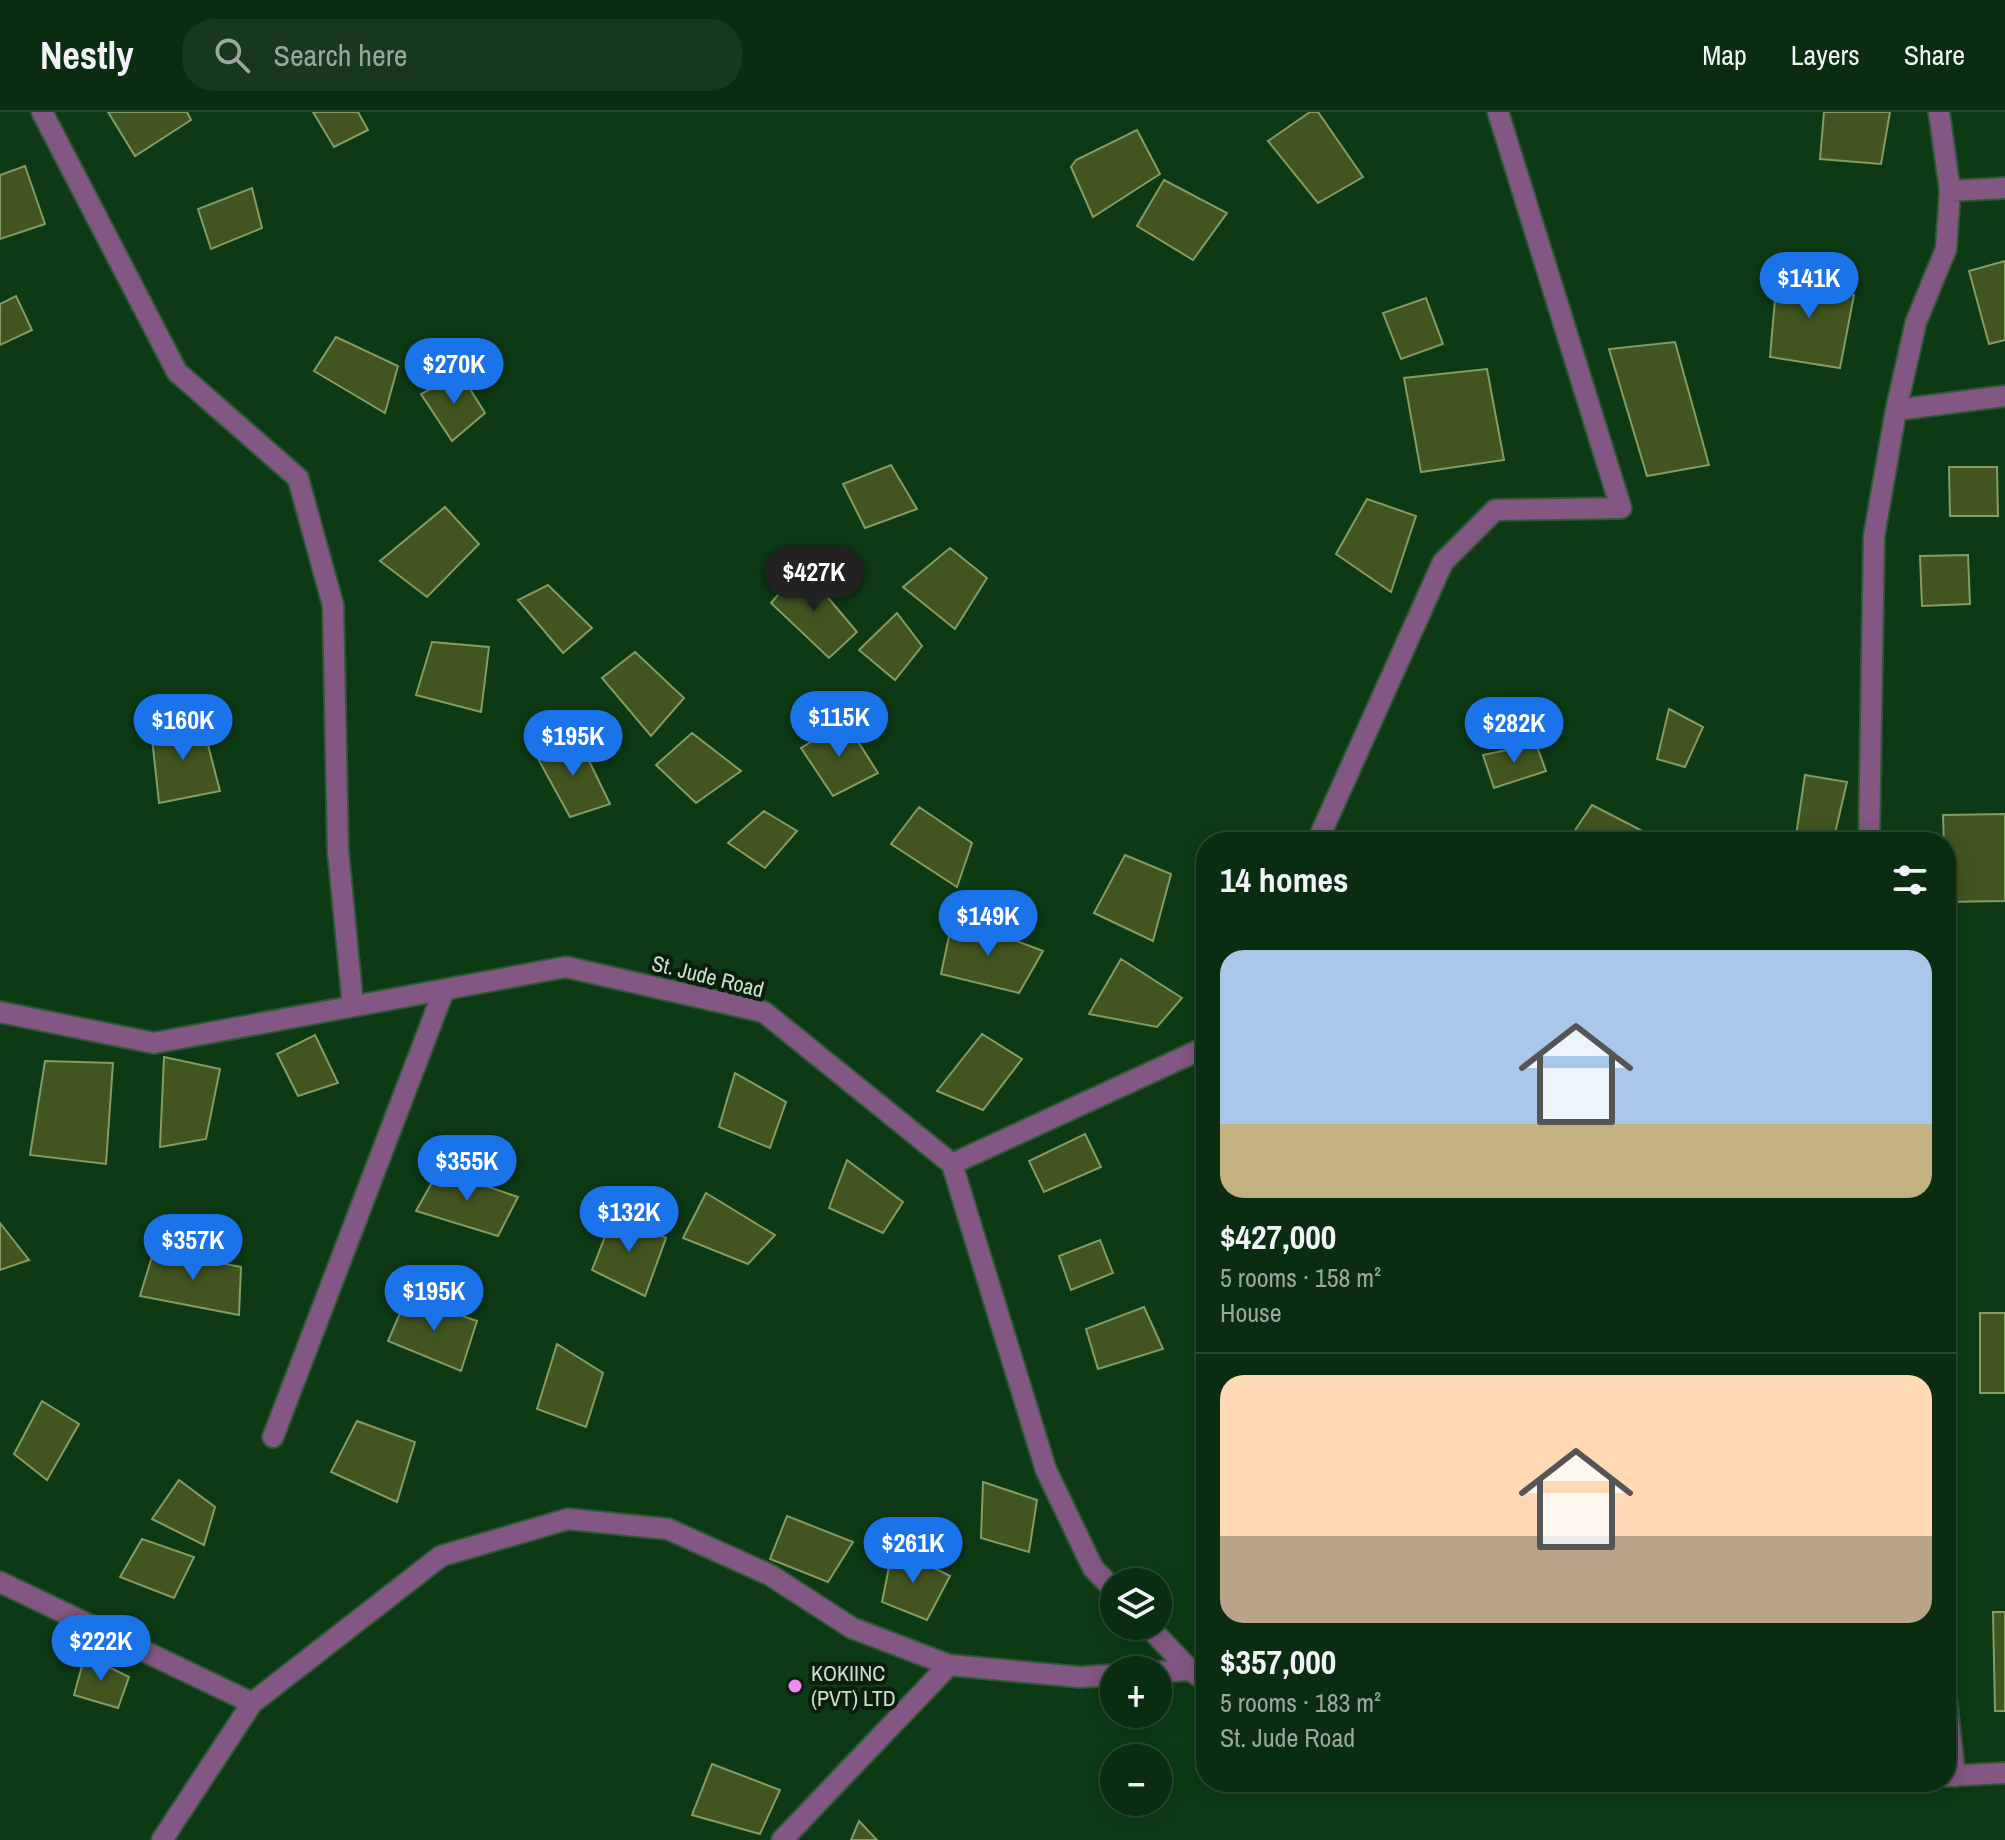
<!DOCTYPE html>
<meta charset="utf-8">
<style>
:root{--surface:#0a2c10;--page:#18381e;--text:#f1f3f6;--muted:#99a79f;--line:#2a4830;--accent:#1a73e8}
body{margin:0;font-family:"Archivo Narrow",sans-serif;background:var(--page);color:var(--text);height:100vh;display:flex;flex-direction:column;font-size:30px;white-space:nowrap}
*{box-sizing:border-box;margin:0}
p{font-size:26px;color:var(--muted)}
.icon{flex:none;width:44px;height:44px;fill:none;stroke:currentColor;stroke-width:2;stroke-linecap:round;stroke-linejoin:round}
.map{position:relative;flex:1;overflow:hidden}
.sheet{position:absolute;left:1196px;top:720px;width:760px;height:960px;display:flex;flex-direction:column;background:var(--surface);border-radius:32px;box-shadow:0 4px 20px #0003,0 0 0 2px var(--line)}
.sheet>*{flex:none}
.tools{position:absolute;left:1100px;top:1456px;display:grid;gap:16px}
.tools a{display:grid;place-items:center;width:72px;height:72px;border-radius:50%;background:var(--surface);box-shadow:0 4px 20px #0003,0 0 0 2px var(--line);font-size:40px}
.price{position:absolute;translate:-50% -68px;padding:0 18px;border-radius:28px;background:var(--accent);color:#fff;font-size:26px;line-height:52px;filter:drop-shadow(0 2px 4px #0008)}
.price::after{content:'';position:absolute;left:50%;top:48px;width:24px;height:18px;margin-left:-12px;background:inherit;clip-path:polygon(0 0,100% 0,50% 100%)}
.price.active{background:#222;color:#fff}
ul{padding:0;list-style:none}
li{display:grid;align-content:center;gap:16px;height:424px;padding:0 24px}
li+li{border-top:2px solid var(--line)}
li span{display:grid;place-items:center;height:248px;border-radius:24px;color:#555}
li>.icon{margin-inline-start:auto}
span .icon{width:144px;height:144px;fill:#fffc;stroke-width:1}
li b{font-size:34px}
h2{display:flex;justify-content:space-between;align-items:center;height:96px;padding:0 24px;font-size:34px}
header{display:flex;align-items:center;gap:48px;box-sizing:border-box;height:112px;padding:0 40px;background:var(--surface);border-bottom:2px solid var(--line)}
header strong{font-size:38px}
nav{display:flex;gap:44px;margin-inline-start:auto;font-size:28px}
.search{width:560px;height:72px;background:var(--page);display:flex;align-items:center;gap:20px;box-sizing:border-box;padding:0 28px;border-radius:32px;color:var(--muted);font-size:30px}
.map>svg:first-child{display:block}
.building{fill:#425520;stroke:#859b64;stroke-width:2}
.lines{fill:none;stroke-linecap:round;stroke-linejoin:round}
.minor-casing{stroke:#2f5836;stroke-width:24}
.minor{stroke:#825783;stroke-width:20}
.poi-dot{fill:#f18af4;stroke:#0b1d0c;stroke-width:3}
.labels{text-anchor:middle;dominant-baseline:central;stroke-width:8;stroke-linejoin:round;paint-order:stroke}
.street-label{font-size:22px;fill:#c9e1ca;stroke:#0b1d0c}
.poi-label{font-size:22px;fill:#c9e1ca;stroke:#0b1d0c;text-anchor:start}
</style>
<header>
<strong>Nestly</strong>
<div class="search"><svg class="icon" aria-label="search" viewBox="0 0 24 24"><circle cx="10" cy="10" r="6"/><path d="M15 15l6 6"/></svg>Search here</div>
<nav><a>Map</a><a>Layers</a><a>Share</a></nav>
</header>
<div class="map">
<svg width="2005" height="1728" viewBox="0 0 2005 1728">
<rect width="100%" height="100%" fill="#0d3a15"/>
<path class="building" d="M 108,0 L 187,0 L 191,8 L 135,44 Z
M 313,0 L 358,0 L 368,18 L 334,35 Z
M 1310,0 L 1318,0 L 1363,65 L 1318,91 L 1268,29 Z
M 1824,0 L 1890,0 L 1881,52 L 1820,47 Z
M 1137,18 L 1160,62 L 1093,105 L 1071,55 L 1076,48 Z
M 25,54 L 45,112 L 0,127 L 0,63 Z
M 1164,68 L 1227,101 L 1193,148 L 1137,114 Z
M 252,76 L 262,116 L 211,137 L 198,97 Z
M 2005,149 L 2005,228 L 1989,232 L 1969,159 Z
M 1778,153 L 1854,183 L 1840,256 L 1770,245 Z
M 16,184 L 32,218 L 0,233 L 0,192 Z
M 1426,186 L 1443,232 L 1401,247 L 1383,201 Z
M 336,225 L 398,254 L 385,301 L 314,259 Z
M 1675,230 L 1709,353 L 1647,364 L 1609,237 Z
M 1487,257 L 1504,348 L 1421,360 L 1404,266 Z
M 460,261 L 485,301 L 452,329 L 421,282 Z
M 891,353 L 917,397 L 865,416 L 843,372 Z
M 1949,355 L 1997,355 L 1998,404 L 1950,404 Z
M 1367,387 L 1416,404 L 1391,480 L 1336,442 Z
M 445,395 L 479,432 L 427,485 L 380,449 Z
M 950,436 L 987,466 L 955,517 L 903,475 Z
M 1968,443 L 1970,492 L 1922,494 L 1920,444 Z
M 802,455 L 857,520 L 829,546 L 771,491 Z
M 548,473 L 592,516 L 563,541 L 518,488 Z
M 897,501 L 922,534 L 895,568 L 859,538 Z
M 432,530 L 489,535 L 481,600 L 416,583 Z
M 635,540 L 684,586 L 651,624 L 602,566 Z
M 1669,597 L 1703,615 L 1685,655 L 1657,647 Z
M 845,609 L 878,661 L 833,684 L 801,636 Z
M 202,610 L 220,679 L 159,691 L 151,617 Z
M 692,621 L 741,659 L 696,691 L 656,653 Z
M 578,626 L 610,692 L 570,705 L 536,643 Z
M 1536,632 L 1546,659 L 1494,676 L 1483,643 Z
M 1805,663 L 1847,670 L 1833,730 L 1795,730 Z
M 1592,693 L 1660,728 L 1659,730 L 1567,730 Z
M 919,695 L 972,731 L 957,775 L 891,732 Z
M 764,699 L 797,719 L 765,756 L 728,731 Z
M 2005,702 L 2005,789 L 1946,790 L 1943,703 Z
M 1125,743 L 1171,762 L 1153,829 L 1094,801 Z
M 953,805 L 1043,839 L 1019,881 L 941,862 Z
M 1121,847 L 1182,886 L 1157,915 L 1089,902 Z
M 982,922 L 1022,947 L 983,998 L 937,979 Z
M 315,923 L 338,971 L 298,984 L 277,942 Z
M 164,945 L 220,957 L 206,1027 L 160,1035 Z
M 45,949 L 113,951 L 106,1052 L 30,1043 Z
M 735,961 L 786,990 L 770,1036 L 719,1015 Z
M 1085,1022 L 1101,1055 L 1044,1080 L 1029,1049 Z
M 847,1048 L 903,1090 L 883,1121 L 829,1096 Z
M 439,1058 L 518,1085 L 498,1124 L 416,1099 Z
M 706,1081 L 775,1123 L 748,1152 L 683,1126 Z
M 615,1099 L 666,1126 L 645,1184 L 592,1158 Z
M 0,1111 L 29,1148 L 0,1158 Z
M 1100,1128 L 1113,1161 L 1071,1178 L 1059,1144 Z
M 154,1138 L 241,1155 L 239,1203 L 140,1184 Z
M 407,1185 L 477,1209 L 461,1259 L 388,1229 Z
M 1144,1195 L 1163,1237 L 1098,1257 L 1086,1217 Z
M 1980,1201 L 2005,1201 L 2005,1281 L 1980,1281 Z
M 557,1232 L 603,1261 L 586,1315 L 537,1297 Z
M 42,1289 L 79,1312 L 47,1368 L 14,1342 Z
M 357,1309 L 415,1330 L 397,1390 L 331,1360 Z
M 1206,1341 L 1206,1396 L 1196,1343 Z
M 179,1368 L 215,1395 L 204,1433 L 152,1407 Z
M 983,1370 L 1037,1388 L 1029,1440 L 981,1426 Z
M 787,1404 L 853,1430 L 828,1470 L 770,1447 Z
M 142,1427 L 194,1445 L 174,1486 L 120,1465 Z
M 893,1435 L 950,1464 L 927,1508 L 882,1490 Z
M 1993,1500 L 2005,1500 L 2005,1599 L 1995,1599 Z
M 85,1543 L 129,1565 L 118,1596 L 74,1583 Z
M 712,1652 L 780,1678 L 760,1722 L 692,1703 Z
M 859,1709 L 877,1728 L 851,1728 Z"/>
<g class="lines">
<defs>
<path id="minor" d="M 42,0 L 177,260 L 298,366 L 333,493 L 338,739 L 353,894
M 1939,0 L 1950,79 L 1946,137 L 1916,210 L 1896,298 L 2005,284
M 1950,79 L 2005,76
M 1317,730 L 1443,450 L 1495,398 L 1621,396 L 1498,0
M 1869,730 L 1874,424 L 1896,298
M 0,900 L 154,931 L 566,855 L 764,900 L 952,1052 L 1046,1358 L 1093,1456 L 1114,1478
M 952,1052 L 1206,935
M 273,1325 L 444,878
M 0,1470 L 252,1591
M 1148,1514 L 1190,1558 L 1206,1569
M 1158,1560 L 1190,1558
M 1946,1585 L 1955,1664
M 1946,1664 L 2005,1661
M 162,1728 L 252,1591 L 441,1444 L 568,1407 L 668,1417 L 770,1463 L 852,1516 L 949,1553 L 1079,1565 L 1114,1563
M 782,1728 L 949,1553"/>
</defs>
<use href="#minor" class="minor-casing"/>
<use href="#minor" class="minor"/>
</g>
<circle class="poi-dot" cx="795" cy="1574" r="8"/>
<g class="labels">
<g class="street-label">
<text transform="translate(708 864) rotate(14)">St. Jude Road</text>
</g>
<g class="poi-label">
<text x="811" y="1561">KOKIINC<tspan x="811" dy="25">(PVT) LTD</tspan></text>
</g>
</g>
</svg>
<div class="tools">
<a><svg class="icon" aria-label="layers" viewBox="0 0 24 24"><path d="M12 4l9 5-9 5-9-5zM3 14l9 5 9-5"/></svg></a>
<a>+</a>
<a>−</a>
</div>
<b class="price" style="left:1809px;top:208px">$141K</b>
<b class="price" style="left:454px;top:294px">$270K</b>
<b class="price active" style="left:814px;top:502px">$427K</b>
<b class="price" style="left:839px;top:647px">$115K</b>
<b class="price" style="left:183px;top:650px">$160K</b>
<b class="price" style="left:1514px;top:653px">$282K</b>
<b class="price" style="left:573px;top:666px">$195K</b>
<b class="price" style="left:988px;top:846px">$149K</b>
<b class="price" style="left:467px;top:1091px">$355K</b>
<b class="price" style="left:629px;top:1142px">$132K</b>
<b class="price" style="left:193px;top:1170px">$357K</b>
<b class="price" style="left:434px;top:1221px">$195K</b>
<b class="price" style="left:913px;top:1473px">$261K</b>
<b class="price" style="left:101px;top:1571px">$222K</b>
<section class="sheet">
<h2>14 homes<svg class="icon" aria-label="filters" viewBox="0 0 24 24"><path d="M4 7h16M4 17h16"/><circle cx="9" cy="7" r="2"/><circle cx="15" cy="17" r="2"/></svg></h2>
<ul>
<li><span style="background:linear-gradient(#a9c7e8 70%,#c2b280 0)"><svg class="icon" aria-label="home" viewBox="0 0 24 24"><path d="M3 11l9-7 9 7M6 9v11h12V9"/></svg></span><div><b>$427,000</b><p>5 rooms · 158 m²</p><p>House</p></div></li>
<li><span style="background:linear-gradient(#ffd9b3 65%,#b9a48a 0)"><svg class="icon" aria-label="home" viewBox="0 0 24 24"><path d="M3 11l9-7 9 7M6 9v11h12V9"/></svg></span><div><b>$357,000</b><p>5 rooms · 183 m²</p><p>St. Jude Road</p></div></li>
</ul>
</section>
</div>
